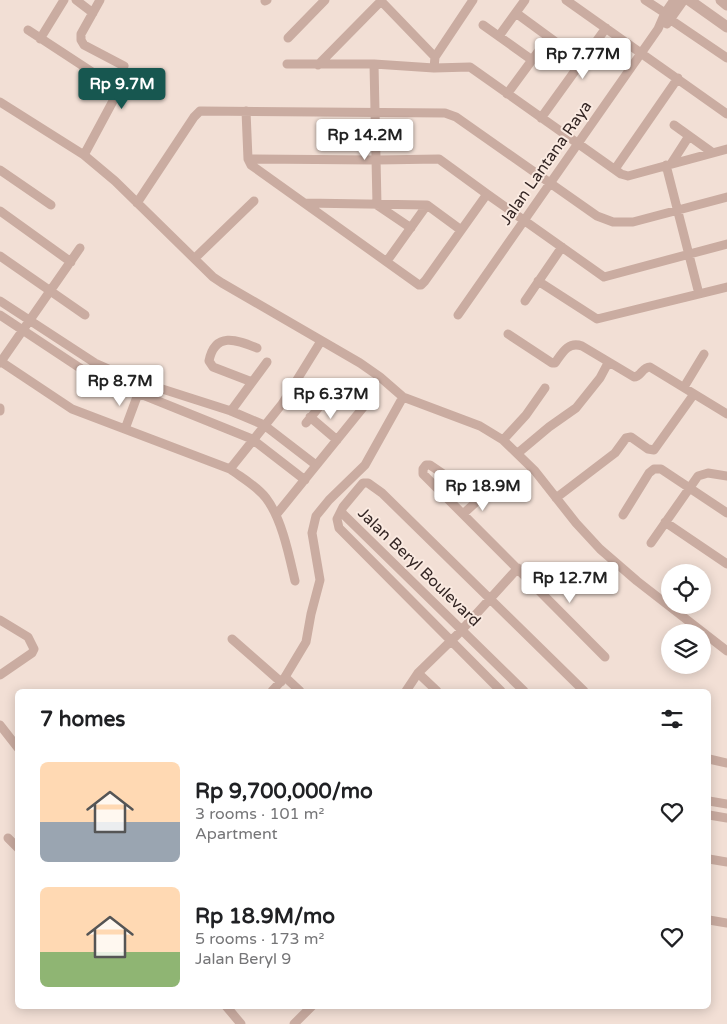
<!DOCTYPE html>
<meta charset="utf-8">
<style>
:root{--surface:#fff;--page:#f2f2f2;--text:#202124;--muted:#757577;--accent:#175750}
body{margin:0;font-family:"Varela Round",sans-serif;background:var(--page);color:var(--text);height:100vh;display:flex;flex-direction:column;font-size:19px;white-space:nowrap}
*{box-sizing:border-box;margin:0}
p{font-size:16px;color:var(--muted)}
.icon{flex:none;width:28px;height:28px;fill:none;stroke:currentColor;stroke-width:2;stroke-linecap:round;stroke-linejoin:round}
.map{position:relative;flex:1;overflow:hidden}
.sheet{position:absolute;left:15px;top:689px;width:696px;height:320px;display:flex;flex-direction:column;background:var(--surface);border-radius:8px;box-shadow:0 2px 12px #0003}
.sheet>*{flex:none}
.tools{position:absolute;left:661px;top:564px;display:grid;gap:10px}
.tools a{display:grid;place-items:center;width:50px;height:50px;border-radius:50%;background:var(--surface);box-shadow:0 2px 12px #0003;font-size:25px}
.price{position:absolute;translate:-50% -42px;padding:0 11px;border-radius:5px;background:#fff;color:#222;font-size:16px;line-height:32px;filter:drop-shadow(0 1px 2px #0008)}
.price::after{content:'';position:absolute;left:50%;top:30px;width:15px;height:11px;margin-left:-8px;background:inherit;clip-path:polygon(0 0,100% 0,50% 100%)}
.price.on{background:var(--accent);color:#fff}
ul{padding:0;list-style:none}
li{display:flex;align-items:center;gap:15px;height:125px;padding:0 25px}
li span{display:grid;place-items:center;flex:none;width:140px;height:100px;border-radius:8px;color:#555}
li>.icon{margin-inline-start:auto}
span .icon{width:60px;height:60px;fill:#fffc;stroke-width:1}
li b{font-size:21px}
h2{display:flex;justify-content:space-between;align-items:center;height:60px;padding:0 25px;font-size:21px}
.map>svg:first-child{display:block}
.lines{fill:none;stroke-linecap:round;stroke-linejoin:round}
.minor{stroke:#caaca1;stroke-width:9}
.tertiary{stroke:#caaca1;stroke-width:11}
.labels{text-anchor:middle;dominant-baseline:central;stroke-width:4;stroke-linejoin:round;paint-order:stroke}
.street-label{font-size:16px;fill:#342624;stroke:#faeae1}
</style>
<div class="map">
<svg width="727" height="1024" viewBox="0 0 727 1024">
<rect width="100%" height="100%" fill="#f2dfd5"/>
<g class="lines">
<path class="minor" d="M 76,0 L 93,13
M 380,0 L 435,57
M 566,0 L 727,114
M 645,0 L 665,13
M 265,1 L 267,0
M 516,13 L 561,46
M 671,20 L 727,58
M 667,24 L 684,0
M 483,25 L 532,60
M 28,30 L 115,87
M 499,36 L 525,0
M 288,38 L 325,0
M 40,39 L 64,0
M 287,64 L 374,64 L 434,68 L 470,67 L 621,174 L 628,176 L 727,149
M 374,64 L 377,205 L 411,228
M 318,65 L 381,1
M 434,68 L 435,57 L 473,0
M 507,94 L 549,37
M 0,102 L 84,155 L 115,181 L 213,277 L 222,283 L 360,363 L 380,377 L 403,397 L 480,426 L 503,440 L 535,471 L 576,523 L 600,549 L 637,581 L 727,651
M 246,111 L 248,159 L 251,165 L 419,285 L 421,285 L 425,281 L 487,194
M 541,118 L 606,28
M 674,125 L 713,153
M 84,155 L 113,101 L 115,87 L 124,66 L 84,45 L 81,40 L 81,34 L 100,0
M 248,159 L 377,160 L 439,159 L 487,194 L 604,277 L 727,244
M 671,164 L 689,136
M 666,165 L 699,294
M 615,169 L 678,78
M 0,170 L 51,205
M 137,203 L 194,117 L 200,111 L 445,113 L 456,117 L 597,216 L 613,222 L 633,222 L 727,197
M 305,203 L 427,205 L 461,230
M 0,211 L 71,262
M 0,256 L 85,315
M 195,258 L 254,201
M 387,261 L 427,205
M 538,281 L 597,319 L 727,287
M 0,301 L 95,363 L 131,379 L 231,411 L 264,425 L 316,465
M 525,301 L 562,247
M 0,315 L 86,372 L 252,439 L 305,480
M 458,315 L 658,29 L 665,13 L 674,0
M 508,334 L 552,363 L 555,363 C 562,353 568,341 582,346 L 634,377 C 641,377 642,367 650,367 L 727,414
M 0,361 L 72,409 L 230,469 C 242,478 257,486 266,498 C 282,519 289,555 295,581
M 0,363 L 80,248
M 252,382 L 213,367 L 209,361 C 215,331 237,340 257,348
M 684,387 L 704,354
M 0,408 L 0,411
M 231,411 L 267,362
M 310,417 L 337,440
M 306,423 L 320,406
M 125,429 L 138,394
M 503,440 L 526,415 L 545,388
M 518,453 L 549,427 L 576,408 L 600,378 L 608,363
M 230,469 L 282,404 L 321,341
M 556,498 L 615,453 L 626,438 L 631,437 L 648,449 L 654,450 L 694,394
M 480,499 L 430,465 L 426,465 L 423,469 L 423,474 L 605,657
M 341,512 L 524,691
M 463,514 L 487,492
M 276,515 L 370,399
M 623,515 L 649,473 L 654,469 L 661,469 L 727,513
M 665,522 L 727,564
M 651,543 L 698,476 L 708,473 L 727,476
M 0,620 L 28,637 L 34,649 L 32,653 L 0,675
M 232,639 L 281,682
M 418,673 L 437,691
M 285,677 L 300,691
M 272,691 L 285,677 L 306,642 L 311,614 L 320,580 L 312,533 L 316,516 L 329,500 L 365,465 L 403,397
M 406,691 L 418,673 L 459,633 L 518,568
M 501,691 L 339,528 L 337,519 L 343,507 L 363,483 L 368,483 L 382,493 L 584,691
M 0,725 L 18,748
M 709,759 L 727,763
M 709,801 L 727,804
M 709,815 L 727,818
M 8,838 L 18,848
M 709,859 L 727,862
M 709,920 L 727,923
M 226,1006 L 241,1024
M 294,1024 L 312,1006"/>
<path class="tertiary" d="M 689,0 L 727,27
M 721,0 L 727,5"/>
</g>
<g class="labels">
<g class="street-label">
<text transform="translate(546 163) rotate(-55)">Jalan Lantana Raya</text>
<text transform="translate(419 567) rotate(44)">Jalan Beryl Boulevard</text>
</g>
</g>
</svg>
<div class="tools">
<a><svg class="icon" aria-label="locate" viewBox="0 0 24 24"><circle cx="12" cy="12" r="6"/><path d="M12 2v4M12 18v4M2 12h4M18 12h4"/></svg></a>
<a><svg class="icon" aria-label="layers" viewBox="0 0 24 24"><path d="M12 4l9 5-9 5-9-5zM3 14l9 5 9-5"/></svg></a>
</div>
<b class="price" style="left:583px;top:80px">Rp 7.77M</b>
<b class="price on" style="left:122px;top:110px">Rp 9.7M</b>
<b class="price" style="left:365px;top:161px">Rp 14.2M</b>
<b class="price" style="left:120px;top:407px">Rp 8.7M</b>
<b class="price" style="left:331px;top:420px">Rp 6.37M</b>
<b class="price" style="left:483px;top:512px">Rp 18.9M</b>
<b class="price" style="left:570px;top:604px">Rp 12.7M</b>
<section class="sheet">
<h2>7 homes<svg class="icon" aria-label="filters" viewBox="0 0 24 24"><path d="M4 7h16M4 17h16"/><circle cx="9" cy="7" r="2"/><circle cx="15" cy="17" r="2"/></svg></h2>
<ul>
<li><span style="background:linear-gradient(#ffd9b3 60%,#9aa5b1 0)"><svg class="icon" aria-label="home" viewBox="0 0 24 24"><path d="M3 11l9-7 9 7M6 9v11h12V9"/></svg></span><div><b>Rp 9,700,000/mo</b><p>3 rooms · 101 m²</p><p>Apartment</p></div><svg class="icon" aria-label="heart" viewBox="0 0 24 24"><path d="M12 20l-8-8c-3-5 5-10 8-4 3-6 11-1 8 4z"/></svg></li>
<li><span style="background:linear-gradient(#ffd9b3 65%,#8fb573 0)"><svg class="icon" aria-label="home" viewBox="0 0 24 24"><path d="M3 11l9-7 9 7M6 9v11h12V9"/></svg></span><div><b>Rp 18.9M/mo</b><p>5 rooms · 173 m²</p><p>Jalan Beryl 9</p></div><svg class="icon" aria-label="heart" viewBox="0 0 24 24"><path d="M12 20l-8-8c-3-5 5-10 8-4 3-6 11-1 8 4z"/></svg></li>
</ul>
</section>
</div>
